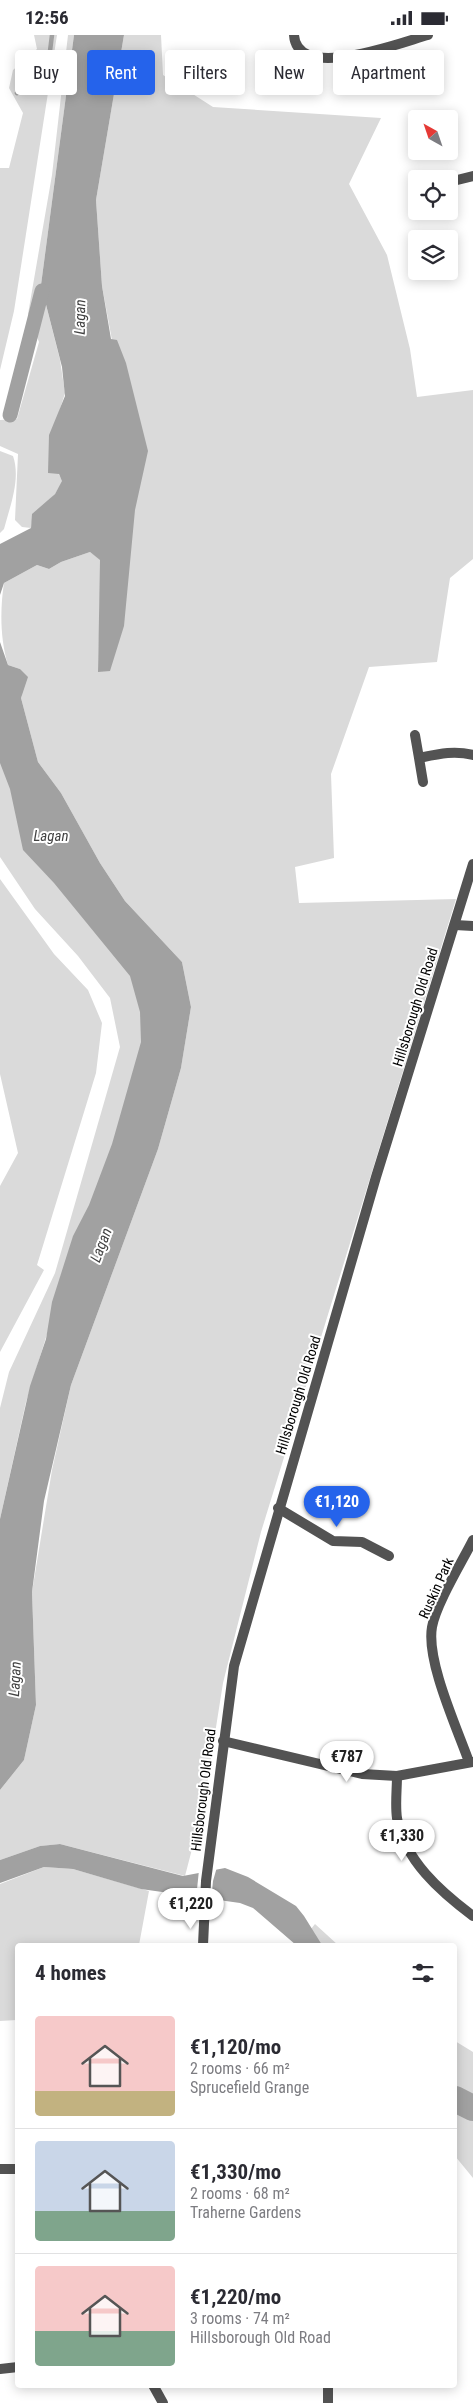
<!DOCTYPE html>
<meta charset="utf-8">
<style>
:root{--surface:#fff;--page:#f2f2f3;--text:#2b2b33;--muted:#7c7c81;--line:#e1e1e2;--accent:#2563eb}
body{margin:0;font-family:"Roboto Condensed",sans-serif;background:var(--page);color:var(--text);height:100vh;display:flex;flex-direction:column;font-size:19px;white-space:nowrap}
*{box-sizing:border-box;margin:0}
p{font-size:16px;color:var(--muted)}
.icon{flex:none;width:28px;height:28px;fill:none;stroke:currentColor;stroke-width:2;stroke-linecap:round;stroke-linejoin:round}
.map{position:relative;flex:1;overflow:hidden}
.drawer{position:absolute;left:15px;top:1908px;width:442px;height:445px;display:flex;flex-direction:column;background:var(--surface);border-radius:5px;box-shadow:0 2px 12px #0003}
.drawer>*{flex:none}
.top-card{position:absolute;left:15px;top:15px;width:444px;height:45px;display:flex;gap:10px}
.needle{width:32px;rotate:320deg}
.controls{position:absolute;left:408px;top:75px;display:grid;gap:10px}
.controls a{display:grid;place-items:center;width:50px;height:50px;border-radius:5px;background:var(--surface);box-shadow:0 2px 12px #0003;font-size:25px}
.price{position:absolute;translate:-50% -42px;padding:0 11px;border-radius:18px;background:#fff;color:#222;font-size:16px;line-height:32px;filter:drop-shadow(0 1px 2px #0008)}
.price::after{content:'';position:absolute;left:50%;top:30px;width:15px;height:11px;margin-left:-8px;background:inherit;clip-path:polygon(0 0,100% 0,50% 100%)}
.price.current{background:var(--accent);color:#fff}
ul{padding:0;list-style:none}
li{display:flex;align-items:center;gap:15px;height:125px;padding:0 20px}
li+li{border-top:1px solid var(--line)}
li span{display:grid;place-items:center;flex:none;width:140px;height:100px;border-radius:5px;color:#555}
li>.icon{margin-inline-start:auto}
span .icon{width:60px;height:60px;fill:#fffc;stroke-width:1}
li b{font-size:21px}
h2{display:flex;justify-content:space-between;align-items:center;height:60px;padding:0 20px;font-size:21px}
.tag{padding:0 18px;border-radius:5px;background:var(--surface);box-shadow:0 2px 12px #0003;font-size:18px;line-height:45px}
.tag.current{background:var(--accent);color:#fff}
.status{display:flex;justify-content:space-between;align-items:center;height:35px;padding:0 25px;background:var(--surface);direction:ltr}
.status svg{height:14px;fill:currentColor}
.map>svg:first-child{display:block}
.green{fill:#dadada}
.water{fill:#a1a1a1}
.pier{fill:#fff}
.lines{fill:none;stroke-linecap:round;stroke-linejoin:round}
.stream{stroke:#a1a1a1;stroke-width:4.5}
.canal{stroke:#a1a1a1;stroke-width:15}
.river{stroke:#a1a1a1;stroke-width:26}
.minor{stroke:#535353;stroke-width:10}
.tertiary{stroke:#535353;stroke-width:10}
.labels{text-anchor:middle;dominant-baseline:central;stroke-width:4;stroke-linejoin:round;paint-order:stroke}
.street-label{font-size:14px;fill:#000;stroke:#fff}
.water-label{font-size:15px;font-style:italic;fill:#424242;stroke:#fff}
</style>
<div class="status"><b>12:56</b><svg viewBox="0 0 49 12"><path d="M0 12V9h3v3zM5 12V6h3v6zM10 12V3h3v9zM15 12V0h3v12zM26 1h20v11H26zM47 4h2v5h-2z"/></svg></div>
<div class="map">
<svg width="473" height="2368" viewBox="0 0 473 2368">
<rect width="100%" height="100%" fill="#fff"/>
<path class="green" d="M 34,0 L 57,0 L 14,276 L 0,335 L 0,133 L 9,133 L 23,78 L 9,53 L 13,35 L 37,14 Z
M 68,0 L 74,0 L 41,250 L 60,325 L 65,358 L 56,387 L 56,435 L 63,446 L 55,459 L 33,480 L 31,493 L 22,492 L 15,485 L 18,419 L 0,411 L 0,385 L 17,384 L 39,307 L 28,279 L 52,140 Z
M 124,0 L 161,0 L 163,40 L 213,72 L 381,83 L 349,149 L 387,220 L 410,314 L 417,362 L 473,355 L 473,524 L 450,543 L 437,627 L 369,632 L 331,739 L 334,823 L 295,832 L 299,868 L 456,864 L 261,1497 L 223,1648 L 204,1768 L 185,1841 L 60,1809 L 40,1811 L 0,1825 L 0,1755 L 24,1725 L 36,1670 L 32,1557 L 52,1435 L 71,1350 L 158,1114 L 181,1033 L 191,972 L 182,927 L 125,866 L 100,828 L 61,758 L 38,727 L 21,663 L 23,652 L 20,634 L 8,630 C 0,604 0,574 4,548 L 37,530 L 49,534 L 61,527 L 90,517 L 101,525 L 98,637 L 139,452 L 102,251 L 96,165 Z
M 0,416 L 13,421 C 21,444 10,471 4,494 L 0,498 Z
M 0,702 L 134,944 L 144,991 L 135,1047 L 112,1121 L 61,1240 L 47,1299 L 26,1367 L 0,1484 L 0,1373 L 9,1337 L 55,1238 L 120,1012 L 110,963 L 78,921 L 35,874 L 0,822 Z
M 0,844 L 54,919 L 88,955 L 102,988 L 96,1038 L 37,1230 L 44,1235 L 0,1317 L 0,1151 L 18,1118 L 0,1039 Z
M 44,1832 L 73,1834 L 149,1856 L 139,1910 L 18,1910 L 17,1985 L 0,1986 L 0,1849 Z
M 315,1889 L 338,1910 L 298,1910 Z
M 455,2006 L 473,2017 L 473,2143 L 455,2121 Z"/>
<path class="water" d="M 74,0 L 124,0 L 96,165 L 102,251 L 111,304 L 117,305 L 126,328 L 148,416 L 135,475 L 124,591 L 110,636 L 98,637 L 100,525 L 90,517 L 61,527 L 49,534 L 37,530 L 4,548 L 0,560 L 0,509 L 31,493 L 32,479 L 55,459 L 62,446 L 59,439 L 48,438 L 49,400 L 65,361 L 62,332 L 41,250 Z
M 0,607 L 8,630 L 20,634 L 28,642 L 21,663 L 38,727 L 61,758 L 100,828 L 125,866 L 182,927 L 191,972 L 181,1033 L 158,1114 L 71,1350 L 44,1466 L 32,1557 L 36,1670 L 24,1725 L 0,1755 L 0,1484 L 30,1351 L 46,1304 L 52,1267 L 73,1201 L 89,1170 L 112,1109 L 141,1007 L 140,977 L 130,941 L 54,848 L 23,815 L 10,754 L 0,728 Z
M 60,1809 L 183,1841 L 225,1833 L 248,1842 L 296,1871 L 304,1881 L 322,1910 L 296,1910 L 253,1873 L 240,1868 L 141,1854 L 73,1834 L 44,1832 L 0,1848 L 0,1825 L 40,1811 Z"/>
<path class="pier" d="M 217,1832 L 213,1846 L 211,1867 L 196,1864 L 199,1835 Z"/>
<g class="lines">
<path class="stream" d="M 17,58 L 33,41 L 47,40 L 52,0"/>
<path class="canal" d="M 10,380 L 42,256"/>
<path class="river" d="M 455,2064 L 473,2073"/>
<path class="minor" d="M 294,0 C 297,48 402,7 428,0
M 449,147 L 473,141
M 415,700 L 419,723 C 438,719 454,715 473,720
M 419,723 L 423,747
M 455,890 L 473,891
M 278,1473 L 333,1506 L 362,1507 L 389,1521
M 223,1706 L 362,1739 L 397,1741 L 473,1727
M 469,1727 C 457,1693 426,1626 432,1592 C 436,1569 462,1527 473,1505
M 397,1741 C 397,1754 395,1770 397,1783 C 404,1825 441,1857 473,1881
M 0,2134 L 18,2134
M 0,2334 L 18,2332
M 153,2350 L 163,2368"/>
<path class="tertiary" d="M 203,1910 L 206,1846 L 234,1631 L 376,1142 L 473,829
M 328,2350 L 328,2368"/>
</g>
<g class="labels">
<g class="street-label">
<text transform="translate(415 972) rotate(-73)">Hillsborough Old Road</text>
<text transform="translate(298 1360) rotate(-73)">Hillsborough Old Road</text>
<text transform="translate(436 1553) rotate(-66)">Ruskin Park</text>
<text transform="translate(203 1755) rotate(-83)">Hillsborough Old Road</text>
</g>
<g class="water-label">
<text transform="translate(80 282) rotate(-89)">Lagan</text>
<text x="51" y="801">Lagan</text>
<text transform="translate(101 1210) rotate(-69)">Lagan</text>
<text transform="translate(15 1644) rotate(-87)">Lagan</text>
</g>
</g>
</svg>
<div class="controls">
<a><svg class="needle" viewBox="-14 -14 28 28"><path d="M0-13l5 13h-10z" fill="#e53935"/><path d="M0 13l5-13h-10z" fill="#7c7c81"/></svg></a>
<a><svg class="icon" aria-label="locate" viewBox="0 0 24 24"><circle cx="12" cy="12" r="6"/><path d="M12 2v4M12 18v4M2 12h4M18 12h4"/></svg></a>
<a><svg class="icon" aria-label="layers" viewBox="0 0 24 24"><path d="M12 4l9 5-9 5-9-5zM3 14l9 5 9-5"/></svg></a>
</div>
<b class="price current" style="left:337px;top:1493px">€1,120</b>
<b class="price" style="left:347px;top:1748px">€787</b>
<b class="price" style="left:402px;top:1827px">€1,330</b>
<b class="price" style="left:191px;top:1895px">€1,220</b>
<div class="top-card">
<a class="tag">Buy</a>
<a class="tag current">Rent</a>
<a class="tag">Filters</a>
<a class="tag">New</a>
<a class="tag">Apartment</a>
</div>
<section class="drawer">
<h2>4 homes<svg class="icon" aria-label="filters" viewBox="0 0 24 24"><path d="M4 7h16M4 17h16"/><circle cx="9" cy="7" r="2"/><circle cx="15" cy="17" r="2"/></svg></h2>
<ul>
<li><span style="background:linear-gradient(#f6c9c9 75%,#c2b280 0)"><svg class="icon" aria-label="home" viewBox="0 0 24 24"><path d="M3 11l9-7 9 7M6 9v11h12V9"/></svg></span><div><b>€1,120/mo</b><p>2 rooms · 66 m²</p><p>Sprucefield Grange</p></div></li>
<li><span style="background:linear-gradient(#c9d6e8 70%,#7fa58c 0)"><svg class="icon" aria-label="home" viewBox="0 0 24 24"><path d="M3 11l9-7 9 7M6 9v11h12V9"/></svg></span><div><b>€1,330/mo</b><p>2 rooms · 68 m²</p><p>Traherne Gardens</p></div></li>
<li><span style="background:linear-gradient(#f6c9c9 65%,#7fa58c 0)"><svg class="icon" aria-label="home" viewBox="0 0 24 24"><path d="M3 11l9-7 9 7M6 9v11h12V9"/></svg></span><div><b>€1,220/mo</b><p>3 rooms · 74 m²</p><p>Hillsborough Old Road</p></div></li>
</ul>
</section>
</div>
